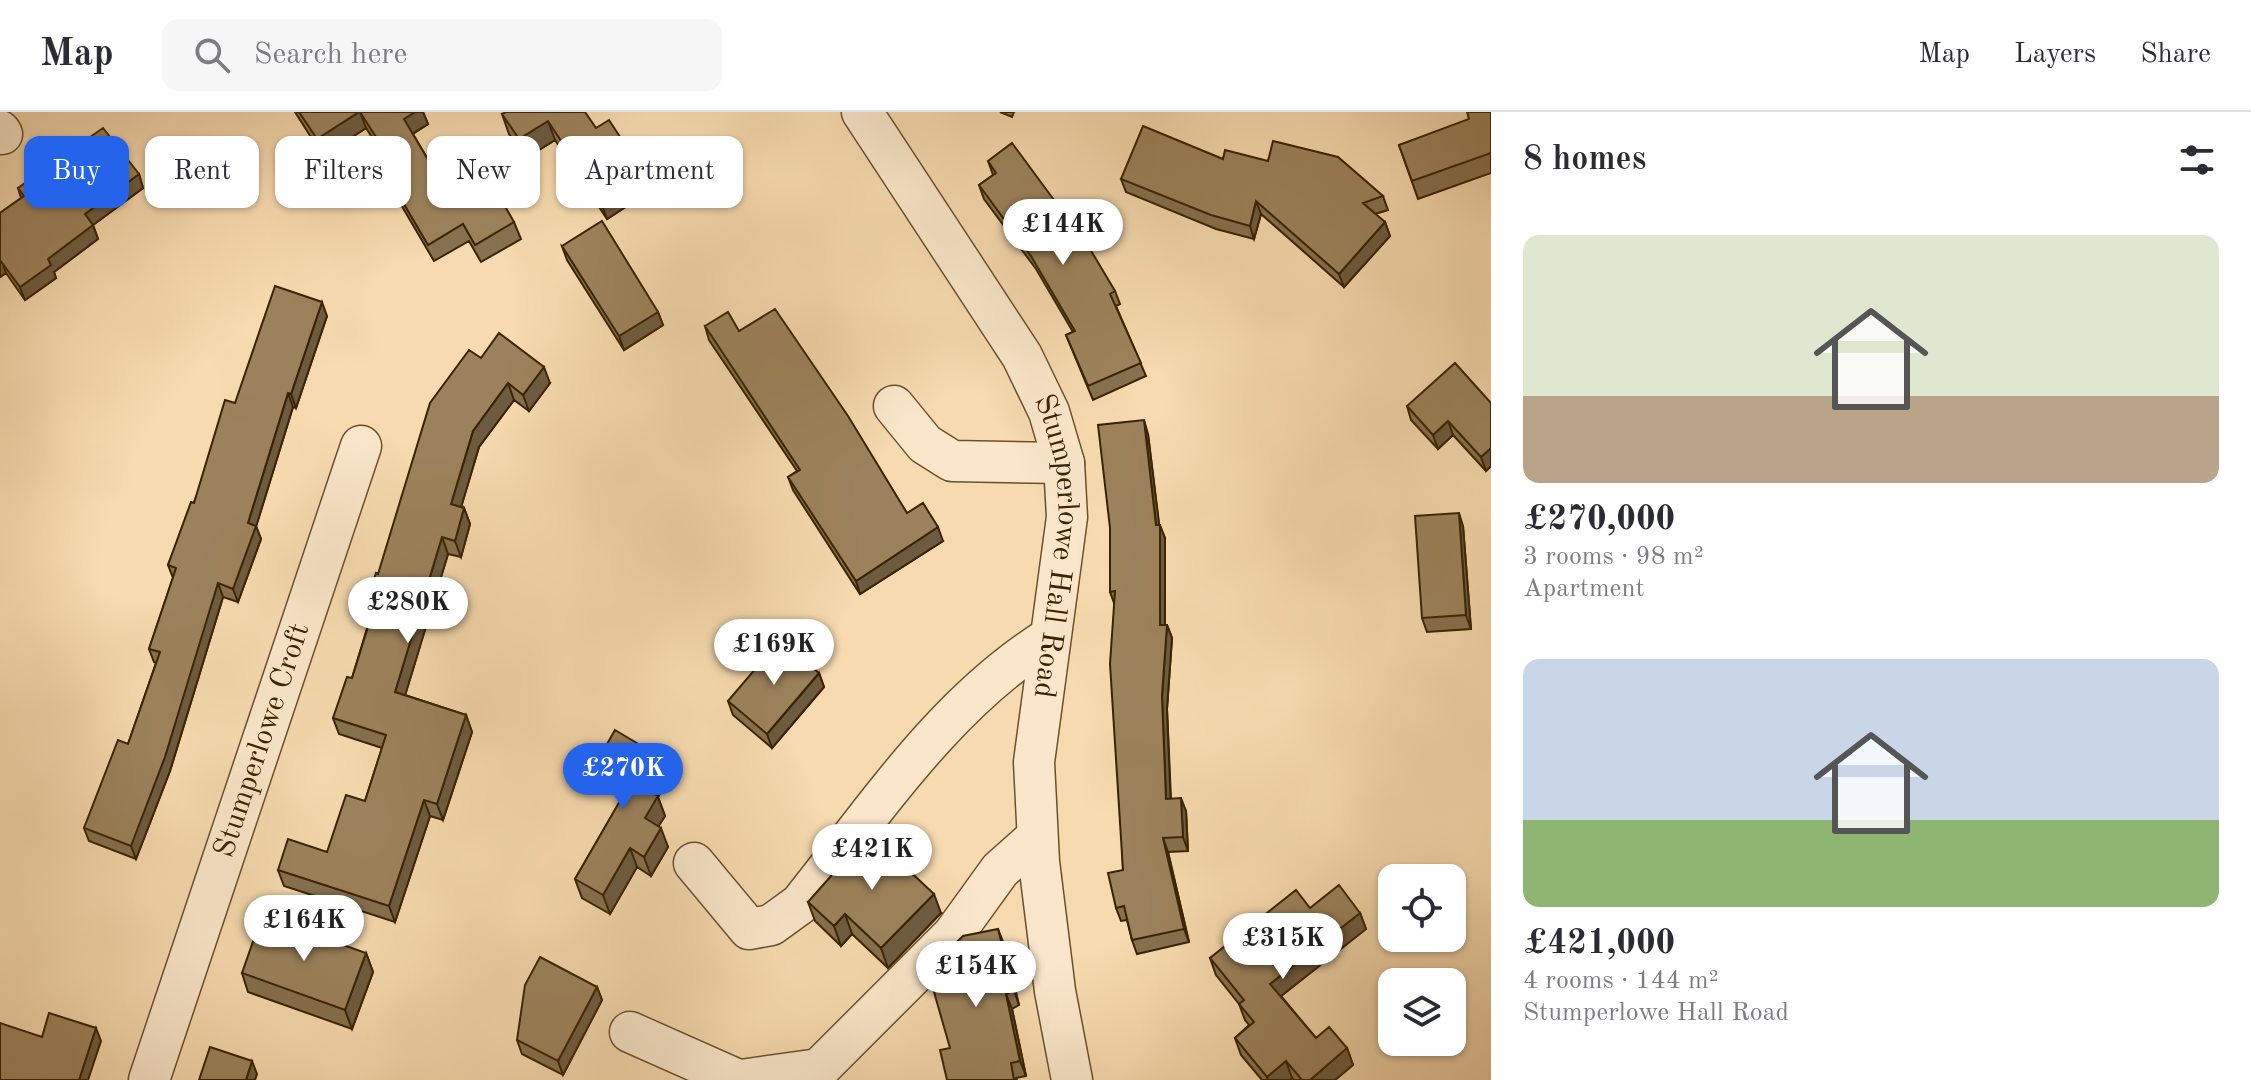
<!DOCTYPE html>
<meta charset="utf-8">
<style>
:root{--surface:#fff;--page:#f7f7f7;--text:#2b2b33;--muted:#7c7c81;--line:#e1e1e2;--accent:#2563eb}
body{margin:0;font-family:"Old Standard TT",serif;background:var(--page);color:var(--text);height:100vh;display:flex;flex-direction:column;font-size:30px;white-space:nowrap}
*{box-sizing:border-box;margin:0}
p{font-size:26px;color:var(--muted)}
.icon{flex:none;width:44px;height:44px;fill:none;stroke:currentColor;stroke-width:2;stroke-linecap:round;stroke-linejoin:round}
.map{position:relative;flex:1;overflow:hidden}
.sheet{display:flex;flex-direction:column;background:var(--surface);width:760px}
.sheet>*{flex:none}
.banner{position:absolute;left:24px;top:24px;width:760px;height:72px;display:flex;gap:16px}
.tools{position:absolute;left:1378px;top:752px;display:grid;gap:16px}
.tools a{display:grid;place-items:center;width:88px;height:88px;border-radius:16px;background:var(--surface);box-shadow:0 2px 6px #0004;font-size:40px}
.price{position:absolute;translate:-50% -68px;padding:0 18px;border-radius:28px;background:#fff;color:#222;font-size:26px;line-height:52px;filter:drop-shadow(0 2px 4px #0008)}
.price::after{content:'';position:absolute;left:50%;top:48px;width:24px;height:18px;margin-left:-12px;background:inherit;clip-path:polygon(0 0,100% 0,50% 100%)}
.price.active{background:var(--accent);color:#fff}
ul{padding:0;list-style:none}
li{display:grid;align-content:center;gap:16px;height:424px;padding:0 32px}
li span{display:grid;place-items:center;height:248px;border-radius:16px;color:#555}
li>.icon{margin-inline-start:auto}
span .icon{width:144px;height:144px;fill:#fffc;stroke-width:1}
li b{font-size:34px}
h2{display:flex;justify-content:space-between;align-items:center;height:96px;padding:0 32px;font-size:34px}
.tag{padding:0 28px;border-radius:16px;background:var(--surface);box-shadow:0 2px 6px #0004;font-size:28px;line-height:72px}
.tag.active{background:var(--accent);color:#fff}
header{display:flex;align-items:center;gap:48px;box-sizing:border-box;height:112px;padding:0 40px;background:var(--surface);border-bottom:2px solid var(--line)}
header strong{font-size:38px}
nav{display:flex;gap:44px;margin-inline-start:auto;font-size:28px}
.search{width:560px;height:72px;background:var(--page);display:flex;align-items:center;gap:20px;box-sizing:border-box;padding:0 28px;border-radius:16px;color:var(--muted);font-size:30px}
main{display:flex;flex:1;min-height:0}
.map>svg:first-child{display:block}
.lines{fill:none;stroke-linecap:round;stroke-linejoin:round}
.minor-casing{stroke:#69512d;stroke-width:43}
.minor{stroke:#fae7cb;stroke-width:40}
.wall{fill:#86704f;stroke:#3a2302;stroke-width:2}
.shaded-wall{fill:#6d5b40;stroke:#3a2302;stroke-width:2}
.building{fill:#9c825c;stroke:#3a2302;stroke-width:2}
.labels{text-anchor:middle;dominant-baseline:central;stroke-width:6;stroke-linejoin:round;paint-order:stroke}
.street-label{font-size:30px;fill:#3a2302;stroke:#fae7cb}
</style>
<header>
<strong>Map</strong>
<div class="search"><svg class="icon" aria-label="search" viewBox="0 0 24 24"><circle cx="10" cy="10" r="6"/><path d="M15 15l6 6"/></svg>Search here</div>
<nav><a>Map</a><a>Layers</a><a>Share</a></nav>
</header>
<main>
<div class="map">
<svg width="1491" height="968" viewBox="0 0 1491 968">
<rect width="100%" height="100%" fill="#f7daaf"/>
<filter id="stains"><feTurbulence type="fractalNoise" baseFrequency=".0025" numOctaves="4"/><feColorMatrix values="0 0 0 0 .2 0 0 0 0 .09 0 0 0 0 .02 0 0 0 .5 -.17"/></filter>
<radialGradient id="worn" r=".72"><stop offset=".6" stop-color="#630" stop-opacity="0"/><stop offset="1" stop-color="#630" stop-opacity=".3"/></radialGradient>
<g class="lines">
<defs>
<g id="minor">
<path id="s1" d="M 862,0 L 1022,244 L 1049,300 L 1064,351 L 1067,405 L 1034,650 L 1039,750 L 1055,879 L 1072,968"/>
<path d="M 0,19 L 2,22"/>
<path d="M 894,294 L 925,332 L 952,349 L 1064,351"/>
<path d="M 694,751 L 749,817 L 771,813 L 800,792 C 876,697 945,591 1049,526"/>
<path d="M 630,920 L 738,968"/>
<path id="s2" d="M 149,968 L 361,334"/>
<path d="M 741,968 L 819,957 L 953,823 L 1000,758 L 1037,725"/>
</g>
</defs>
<use href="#minor" class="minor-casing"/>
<use href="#minor" class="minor"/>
</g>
<path class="wall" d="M 295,0 L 423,0 L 428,12 L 413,22 L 447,80 L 514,110 L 521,127 L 481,150 L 469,129 L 434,149 L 400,91 L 394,75 L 401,71 L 366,16 L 323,44 Z
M 1000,0 L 1014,0 L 1012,5 Z
M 1491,0 L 1491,61 L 1418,87 L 1399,33 Z
M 502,2 L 596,16 L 643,60 L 650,79 L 607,107 L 555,28 L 526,46 L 509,22 Z
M 1223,47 L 1383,84 L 1388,98 L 1375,102 L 1385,110 L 1390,124 L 1344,175 L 1261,102 L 1254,127 L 1216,117 L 1126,80 L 1121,67 Z
M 988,49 L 1115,179 L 1120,192 L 1116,194 L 1146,264 L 1093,288 L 1066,223 L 1073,220 L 1036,157 L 984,87 L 979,73 L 993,63 Z
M 139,62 L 143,76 L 93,113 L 98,127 L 54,160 L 56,166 L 25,188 L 6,161 L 0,165 L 0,101 L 21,86 L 18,76 Z
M 562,134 L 658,200 L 663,213 L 624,238 L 567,148 Z
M 327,204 L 296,296 L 293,295 L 256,414 L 261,427 L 238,490 L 223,485 L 170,659 L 136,747 L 89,729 L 84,716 L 128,632 L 156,551 L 154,550 L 149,537 L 173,466 L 168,453 L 235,291 Z
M 705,214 L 739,219 L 907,401 L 943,429 L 860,482 L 793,378 L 788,365 L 797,359 L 709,228 Z
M 481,246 L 550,271 L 529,299 L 514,288 L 479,335 L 461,395 L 464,396 L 470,412 L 461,445 L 448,442 L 405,583 L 466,603 L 472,620 L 443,708 L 430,704 L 395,810 L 284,774 L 278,758 L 327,740 L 365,689 L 382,636 L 339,622 L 333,606 L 352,566 L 368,513 L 364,499 L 378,462 Z
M 1491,291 L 1491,354 L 1486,359 L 1453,323 L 1438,337 L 1411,308 L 1407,294 Z
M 1148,322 L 1159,413 L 1165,426 L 1165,513 L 1167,513 L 1172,526 L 1167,597 L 1171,687 L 1186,699 L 1188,739 L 1168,740 L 1189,830 L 1137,842 L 1132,828 L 1127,808 L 1121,809 L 1116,796 L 1123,758 L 1114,491 L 1110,480 Z
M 1463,414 L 1471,517 L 1427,520 L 1422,506 Z
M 819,561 L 824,575 L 772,636 L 733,603 L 728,589 Z
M 594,655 L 669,665 L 658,685 L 665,704 L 658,714 L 668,735 L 651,764 L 637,755 L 610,802 L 582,786 L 575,767 L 622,686 L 601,674 Z
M 808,790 L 941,801 L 888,856 L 852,822 L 841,834 L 815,809 Z
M 1310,796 L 1360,801 L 1366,817 L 1281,884 L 1316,926 L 1347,936 L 1353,953 L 1335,968 L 1294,968 L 1292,966 L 1290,968 L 1262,968 L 1241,943 L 1235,926 L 1249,913 L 1245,908 L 1239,892 L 1216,863 L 1210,846 Z
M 1004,832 L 1019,893 L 1012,897 L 1026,964 L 1016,966 L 1017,968 L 947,968 Z
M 366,841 L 373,860 L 352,917 L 248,880 L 242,861 Z
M 597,875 L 602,888 L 563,963 L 522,942 L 517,928 Z"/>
<path class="shaded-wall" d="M 359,0 L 360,0 L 366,16 L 323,44 L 317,27 Z
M 415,0 L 423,0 L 428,12 L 410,23 L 404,7 Z
M 548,9 L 555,28 L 526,46 L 519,27 Z
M 643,60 L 650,79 L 607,107 L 600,88 Z
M 139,62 L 143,76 L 93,113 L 98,127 L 54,160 L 56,166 L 25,188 L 20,175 L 48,147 L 85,102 Z
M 1256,89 L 1261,102 L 1254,127 L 1250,114 Z
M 1385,110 L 1390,124 L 1344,175 L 1339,162 Z
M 1,147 L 6,161 L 0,165 L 0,148 Z
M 322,190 L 327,204 L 296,296 L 291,282 Z
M 658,200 L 663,213 L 624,238 L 619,224 Z
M 544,255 L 550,271 L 529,299 L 523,283 Z
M 508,271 L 514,288 L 479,335 L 457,409 L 451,392 L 473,319 Z
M 288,281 L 293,295 L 256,415 L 256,414 L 261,427 L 238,490 L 233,477 L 248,411 Z
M 1144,308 L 1148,322 L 1160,419 L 1160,413 L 1165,426 L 1165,526 L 1160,513 L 1156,413 Z
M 1448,309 L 1453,323 L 1438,337 L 1433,323 Z
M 1491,336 L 1491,354 L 1486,359 L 1481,345 Z
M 464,396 L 470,412 L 461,445 L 455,429 Z
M 1459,401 L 1463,414 L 1471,517 L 1466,503 Z
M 938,415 L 943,429 L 860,482 L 856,469 Z
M 442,425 L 448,442 L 401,597 L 395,580 Z
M 218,471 L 223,485 L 170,659 L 136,747 L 131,734 Z
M 1167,513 L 1172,526 L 1167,597 L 1171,700 L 1166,687 L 1162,584 Z
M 819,561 L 824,575 L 772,636 L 767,622 Z
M 466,603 L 472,620 L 443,708 L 437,692 Z
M 662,646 L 669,665 L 658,685 L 665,704 L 652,725 L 645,706 L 645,677 Z
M 1181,686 L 1186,699 L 1188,739 L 1183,725 Z
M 424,688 L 430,704 L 395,810 L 389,794 Z
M 661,716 L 668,735 L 651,764 L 644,745 Z
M 1163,726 L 1168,740 L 1189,830 L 1184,817 Z
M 630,736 L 637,755 L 610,802 L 603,783 Z
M 934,782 L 941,801 L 888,856 L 881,836 Z
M 1360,801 L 1366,817 L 1276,888 L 1270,872 Z
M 845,802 L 852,822 L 841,834 L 834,814 Z
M 998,817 L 1004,832 L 1019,893 L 1014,878 Z
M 366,841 L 373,860 L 352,917 L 345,898 Z
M 597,875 L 602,888 L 563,963 L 558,949 Z
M 1006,882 L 1012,897 L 1026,964 L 1020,949 Z
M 96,916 L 101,929 L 88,968 L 79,968 Z
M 1347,936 L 1353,953 L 1335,968 L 1310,968 Z
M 252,949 L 257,962 L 255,968 L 246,968 Z
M 1286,949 L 1292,966 L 1290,968 L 1268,968 L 1267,965 Z"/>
<path class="building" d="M 299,0 L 359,0 L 317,27 Z
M 360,0 L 415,0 L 404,7 L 447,80 L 484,58 L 514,110 L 475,133 L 463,112 L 428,133 L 394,75 L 404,69 Z
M 506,0 L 585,0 L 596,16 L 609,8 L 643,60 L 600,88 L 548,9 L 519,27 L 502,2 Z
M 1467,0 L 1491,0 L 1491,41 L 1412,69 L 1399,33 L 1469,7 Z
M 1143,14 L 1223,47 L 1225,38 L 1268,49 L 1273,29 L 1338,45 L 1383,84 L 1363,91 L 1385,110 L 1339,162 L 1256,89 L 1250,114 L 1211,103 L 1121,67 Z
M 103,16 L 139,62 L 85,102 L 93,113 L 48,147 L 51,153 L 20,175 L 0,148 L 0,101 L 24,84 L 18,76 Z
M 1012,31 L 1090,137 L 1115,179 L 1110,182 L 1141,251 L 1088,274 L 1066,223 L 1075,219 L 1031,144 L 979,73 L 996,61 L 988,49 Z
M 602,109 L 658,200 L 619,224 L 562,134 Z
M 275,174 L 322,190 L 291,282 L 288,281 L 248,411 L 256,414 L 233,477 L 218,471 L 165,645 L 131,734 L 84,716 L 118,628 L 128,632 L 160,540 L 149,537 L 176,456 L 168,453 L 191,390 L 194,391 L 225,288 L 235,291 Z
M 775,197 L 848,304 L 907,401 L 923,391 L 938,415 L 856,469 L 788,365 L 800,358 L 705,214 L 728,200 L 739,219 Z
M 499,221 L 544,255 L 523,283 L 508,271 L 473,319 L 451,392 L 464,396 L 455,429 L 442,425 L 395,580 L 466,603 L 437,692 L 424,688 L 389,794 L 278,758 L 288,727 L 327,740 L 346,683 L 365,689 L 386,623 L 333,606 L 347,565 L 352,566 L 372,502 L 364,499 L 376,461 L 378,462 L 430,291 L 469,238 L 481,246 Z
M 1455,251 L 1491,291 L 1491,336 L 1481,345 L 1448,309 L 1433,323 L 1407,294 Z
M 1144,308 L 1156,413 L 1160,413 L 1160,513 L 1167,513 L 1162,584 L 1166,687 L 1181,686 L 1183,725 L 1163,726 L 1184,817 L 1132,828 L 1124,794 L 1116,796 L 1108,761 L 1123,758 L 1110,552 L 1115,479 L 1110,480 L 1110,416 L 1098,313 Z
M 1459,401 L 1466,503 L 1422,506 L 1415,404 Z
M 780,528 L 819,561 L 767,622 L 728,589 Z
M 615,618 L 662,646 L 645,677 L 658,684 L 645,706 L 661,716 L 644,745 L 630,736 L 603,783 L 575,767 L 628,675 L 594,655 Z
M 869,721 L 934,782 L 881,836 L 845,802 L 834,814 L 808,790 Z
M 1339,773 L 1360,801 L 1270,872 L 1316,926 L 1329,915 L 1347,936 L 1310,968 L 1302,968 L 1286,949 L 1267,965 L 1235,926 L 1254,910 L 1239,892 L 1244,888 L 1210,846 L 1296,778 L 1310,796 Z
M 262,804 L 366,841 L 345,898 L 242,861 Z
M 998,817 L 1014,878 L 1006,882 L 1020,949 L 1011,951 L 1014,968 L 947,968 L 940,938 L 950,936 L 928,859 L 963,824 Z
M 540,845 L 597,875 L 558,949 L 517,928 L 525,873 Z
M 49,901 L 96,916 L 79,968 L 0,968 L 0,911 L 42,925 Z
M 210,935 L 252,949 L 246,968 L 199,968 Z"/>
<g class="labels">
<g class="street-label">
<text stroke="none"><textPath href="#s1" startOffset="490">Stumperlowe Hall Road</textPath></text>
<text stroke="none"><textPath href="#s2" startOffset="358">Stumperlowe Croft</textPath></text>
</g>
</g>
<rect width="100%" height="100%" filter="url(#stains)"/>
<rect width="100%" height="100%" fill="url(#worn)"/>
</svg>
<div class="tools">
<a><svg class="icon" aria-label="locate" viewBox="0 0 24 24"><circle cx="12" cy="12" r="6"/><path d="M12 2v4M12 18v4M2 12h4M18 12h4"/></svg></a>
<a><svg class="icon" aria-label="layers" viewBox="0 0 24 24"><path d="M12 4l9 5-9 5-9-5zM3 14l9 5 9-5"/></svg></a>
</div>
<b class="price" style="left:1063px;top:155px">£144K</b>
<b class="price" style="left:408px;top:533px">£280K</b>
<b class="price" style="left:774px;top:575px">£169K</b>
<b class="price active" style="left:623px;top:699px">£270K</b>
<b class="price" style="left:872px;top:780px">£421K</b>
<b class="price" style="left:304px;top:851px">£164K</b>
<b class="price" style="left:1283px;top:869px">£315K</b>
<b class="price" style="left:976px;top:897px">£154K</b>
<div class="banner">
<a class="tag active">Buy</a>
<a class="tag">Rent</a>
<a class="tag">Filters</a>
<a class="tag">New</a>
<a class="tag">Apartment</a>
</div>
</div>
<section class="sheet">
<h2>8 homes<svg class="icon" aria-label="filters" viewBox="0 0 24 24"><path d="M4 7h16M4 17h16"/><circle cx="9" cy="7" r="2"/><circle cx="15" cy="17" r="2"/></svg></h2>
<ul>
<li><span style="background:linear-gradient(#dfe7d0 65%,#b9a48a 0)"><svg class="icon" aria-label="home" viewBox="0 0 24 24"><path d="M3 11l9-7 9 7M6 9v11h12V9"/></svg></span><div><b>£270,000</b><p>3 rooms · 98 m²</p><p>Apartment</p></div></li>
<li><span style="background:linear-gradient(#c9d6e8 65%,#8fb573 0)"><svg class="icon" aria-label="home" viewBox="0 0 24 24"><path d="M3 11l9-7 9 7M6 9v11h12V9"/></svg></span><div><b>£421,000</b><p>4 rooms · 144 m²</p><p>Stumperlowe Hall Road</p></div></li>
</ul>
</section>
</main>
